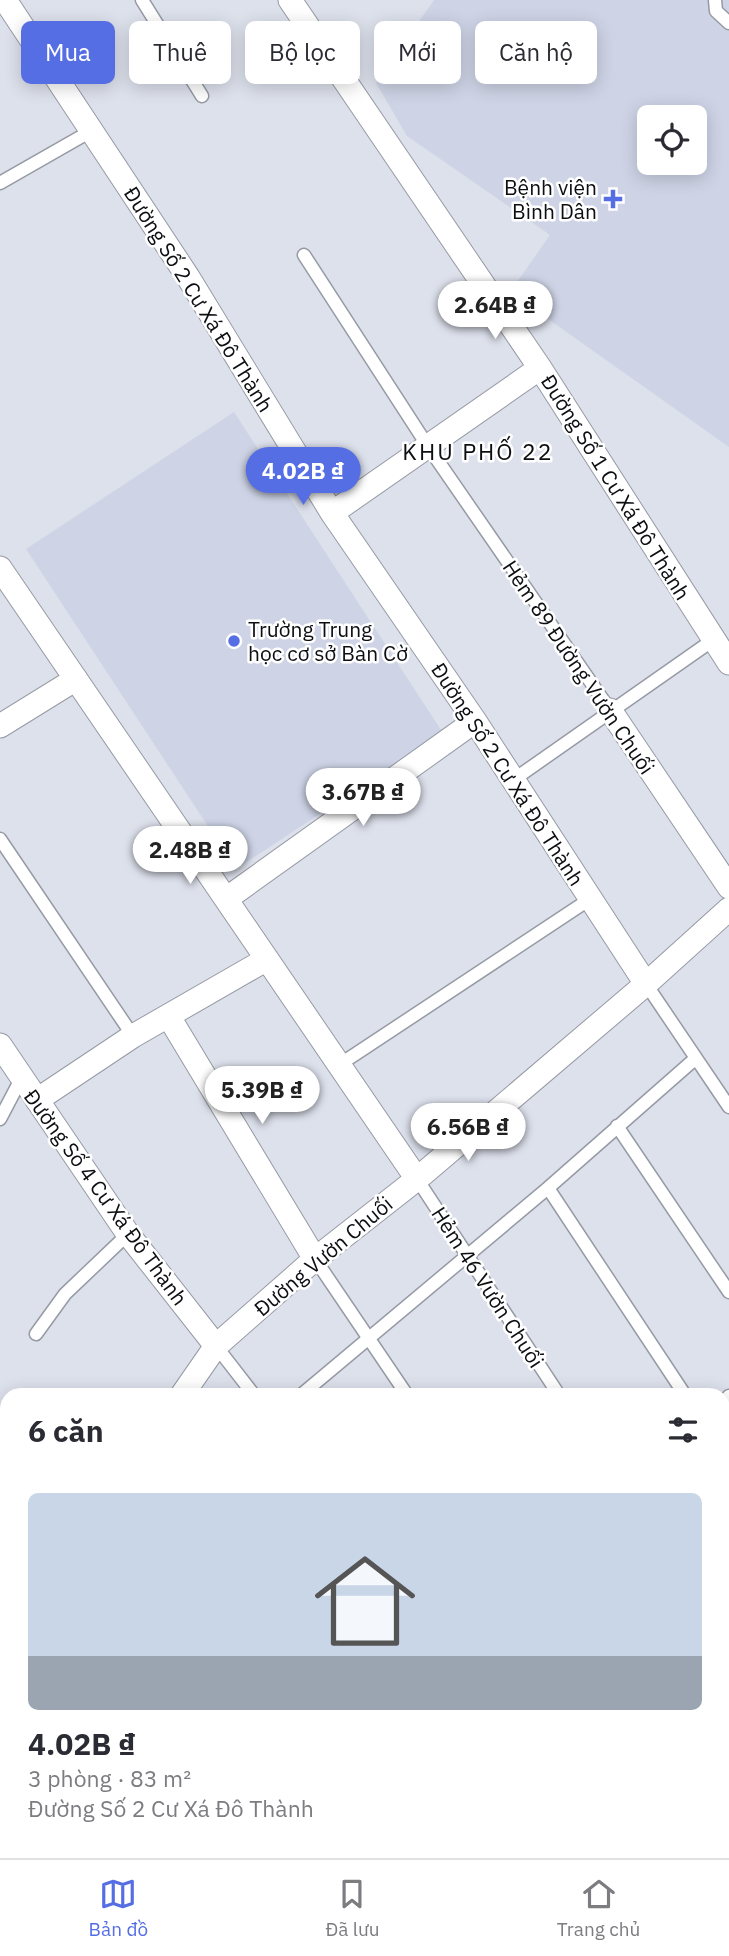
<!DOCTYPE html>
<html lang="vi">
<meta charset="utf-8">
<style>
:root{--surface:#fff;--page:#f2f2f3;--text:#2b2b33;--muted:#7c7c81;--line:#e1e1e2;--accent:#566ee4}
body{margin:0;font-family:"IBM Plex Sans",sans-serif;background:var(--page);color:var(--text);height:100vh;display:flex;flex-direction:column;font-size:26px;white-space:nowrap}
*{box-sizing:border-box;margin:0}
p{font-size:23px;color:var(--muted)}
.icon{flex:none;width:38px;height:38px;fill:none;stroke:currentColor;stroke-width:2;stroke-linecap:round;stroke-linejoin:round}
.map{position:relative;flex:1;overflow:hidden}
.sheet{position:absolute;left:0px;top:1388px;width:730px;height:471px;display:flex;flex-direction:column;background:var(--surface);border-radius:21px 21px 0 0;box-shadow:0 4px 18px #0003}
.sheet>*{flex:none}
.banner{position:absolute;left:21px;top:21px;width:688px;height:63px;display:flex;gap:14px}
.fabs{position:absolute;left:637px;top:105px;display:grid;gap:14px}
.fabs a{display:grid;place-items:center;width:70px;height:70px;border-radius:10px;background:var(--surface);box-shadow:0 4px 18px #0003;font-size:35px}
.price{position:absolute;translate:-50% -60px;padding:0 16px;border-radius:24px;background:#fff;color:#222;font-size:23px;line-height:46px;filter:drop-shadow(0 2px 4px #0008)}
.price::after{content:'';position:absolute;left:50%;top:42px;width:21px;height:16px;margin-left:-10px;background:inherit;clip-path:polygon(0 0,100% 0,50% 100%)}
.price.active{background:var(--accent);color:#fff}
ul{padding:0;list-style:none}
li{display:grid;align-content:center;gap:14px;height:371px;padding:0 28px}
li span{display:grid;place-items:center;height:217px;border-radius:10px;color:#555}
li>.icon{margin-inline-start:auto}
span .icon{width:126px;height:126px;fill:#fffc;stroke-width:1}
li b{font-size:30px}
h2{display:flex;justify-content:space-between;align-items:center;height:84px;padding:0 28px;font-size:30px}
.chip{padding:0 24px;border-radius:10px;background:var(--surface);box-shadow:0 4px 18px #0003;font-size:24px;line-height:63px}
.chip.active{background:var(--accent);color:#fff}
.tab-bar{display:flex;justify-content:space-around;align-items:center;height:98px;border-top:2px solid var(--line);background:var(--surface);font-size:19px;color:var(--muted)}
.tab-bar a{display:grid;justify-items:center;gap:4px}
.tab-bar .active{color:var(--accent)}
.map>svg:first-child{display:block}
.built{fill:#ced4e6;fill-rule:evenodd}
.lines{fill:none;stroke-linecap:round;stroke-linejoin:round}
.service-casing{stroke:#969aa4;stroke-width:15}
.minor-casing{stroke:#969aa4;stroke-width:25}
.tertiary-casing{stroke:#969aa4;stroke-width:32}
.secondary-casing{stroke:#969aa4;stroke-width:36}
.service{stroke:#fff;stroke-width:12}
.minor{stroke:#fff;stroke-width:23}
.tertiary{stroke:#fff;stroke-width:30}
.secondary{stroke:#fff;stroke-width:33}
.poi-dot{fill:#566ee4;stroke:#fff;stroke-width:2.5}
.labels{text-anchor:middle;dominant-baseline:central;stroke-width:5;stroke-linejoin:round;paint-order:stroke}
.poi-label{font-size:21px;fill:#0d0e12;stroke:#fff;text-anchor:end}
.street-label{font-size:21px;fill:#0d0e12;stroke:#fff}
.neighbourhood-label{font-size:23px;letter-spacing:2px;fill:#0d0e12;stroke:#fff}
</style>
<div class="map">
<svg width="729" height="1858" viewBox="0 0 729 1858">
<rect width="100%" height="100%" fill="#dde1ec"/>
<path class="built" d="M 434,0 L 729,0 L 729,447 L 510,292 L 550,235 L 407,136 L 376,83 ZM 649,117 L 695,117 L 695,163 L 649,163 Z
M 234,412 L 443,733 L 236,869 L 26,549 Z"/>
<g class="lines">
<defs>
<path id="service" d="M 142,0 L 202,96
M 715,0 L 716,11 L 729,23
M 0,183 L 91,131
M 304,255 L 429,448 L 610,710
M 513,780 L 713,640
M 0,839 L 133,1036
M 646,984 L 729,1107
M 339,1065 L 590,899
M 0,1119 L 21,1079
M 617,1126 L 729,1292
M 417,1179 L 559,1395
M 548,1188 L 685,1395
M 315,1259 L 407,1395
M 36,1334 L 65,1294 L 128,1234
M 216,1346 L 254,1395
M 301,1395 L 548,1188 L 696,1058
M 723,1403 L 729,1396
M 723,1530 L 729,1524
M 0,1786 L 7,1790
M 105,1858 L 109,1852
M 239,1858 L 243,1852
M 374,1858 L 378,1852"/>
<path id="minor" d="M 5,0 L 188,277 L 332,513 L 475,721 L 646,984
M 290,0 L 540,368 L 729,663
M 332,513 L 540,368
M 0,568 L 417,1179
M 610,710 L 729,887
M 0,726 L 76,679
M 226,899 L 475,721
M 169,1017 L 315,1259
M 0,1045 L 128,1234 L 216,1346
M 37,1100 L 133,1036 L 267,959
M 182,1395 L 216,1346 L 315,1259 L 417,1179 L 646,984 L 729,909
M 723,1820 L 729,1812
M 695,1858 L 700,1852"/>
<path id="tertiary" d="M 723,1666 L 729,1659"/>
<path id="secondary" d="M 0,1567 L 7,1571
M 533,1852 L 546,1858"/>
</defs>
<use href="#service" class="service-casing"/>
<use href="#minor" class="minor-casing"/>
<use href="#tertiary" class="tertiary-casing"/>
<use href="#secondary" class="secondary-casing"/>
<use href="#service" class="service"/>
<use href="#minor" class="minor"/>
<use href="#tertiary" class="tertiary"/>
<use href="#secondary" class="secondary"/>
</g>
<g class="poi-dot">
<path d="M609.5 188.5h7v7h7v7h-7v7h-7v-7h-7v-7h7z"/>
<circle cx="234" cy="641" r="7"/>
</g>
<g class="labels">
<g class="poi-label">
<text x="597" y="187">Bệnh viện<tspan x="597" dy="24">Bình Dân</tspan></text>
<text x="248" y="629" text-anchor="start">Trường Trung<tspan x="248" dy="24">học cơ sở Bàn Cờ</tspan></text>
</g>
<g class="street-label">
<text transform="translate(199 299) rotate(58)">Ðường Số 2 Cư Xá Đô Thành</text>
<text transform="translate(616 487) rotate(58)">Ðường Số 1 Cư Xá Đô Thành</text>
<text transform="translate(579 667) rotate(56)">Hẻm 89 Đường Vườn Chuối</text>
<text transform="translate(508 774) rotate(57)">Ðường Số 2 Cư Xá Đô Thành</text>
<text transform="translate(106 1197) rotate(54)">Ðường Số 4 Cư Xá Đô Thành</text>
<text transform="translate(323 1256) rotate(-40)">Đường Vườn Chuối</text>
<text transform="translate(488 1287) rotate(57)">Hẻm 46 Vườn Chuối</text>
</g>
<g class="neighbourhood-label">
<text x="478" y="451">KHU PHỐ 22</text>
</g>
</g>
</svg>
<div class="fabs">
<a><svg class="icon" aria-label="locate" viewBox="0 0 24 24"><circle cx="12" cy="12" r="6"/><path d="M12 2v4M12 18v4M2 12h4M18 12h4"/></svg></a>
</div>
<b class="price" style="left:495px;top:341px">2.64B ₫</b>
<b class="price active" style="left:303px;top:507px">4.02B ₫</b>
<b class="price" style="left:363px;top:828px">3.67B ₫</b>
<b class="price" style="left:190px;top:886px">2.48B ₫</b>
<b class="price" style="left:262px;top:1126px">5.39B ₫</b>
<b class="price" style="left:468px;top:1163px">6.56B ₫</b>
<div class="banner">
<a class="chip active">Mua</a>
<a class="chip">Thuê</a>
<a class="chip">Bộ lọc</a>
<a class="chip">Mới</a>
<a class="chip">Căn hộ</a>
</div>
<section class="sheet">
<h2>6 căn<svg class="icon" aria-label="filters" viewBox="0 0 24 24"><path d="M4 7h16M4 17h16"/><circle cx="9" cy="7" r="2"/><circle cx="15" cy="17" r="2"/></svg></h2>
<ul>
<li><span style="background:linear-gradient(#c9d6e8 75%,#9aa5b1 0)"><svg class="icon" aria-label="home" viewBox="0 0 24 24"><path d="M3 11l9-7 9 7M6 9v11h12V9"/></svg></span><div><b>4.02B ₫</b><p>3 phòng · 83 m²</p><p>Ðường Số 2 Cư Xá Đô Thành</p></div></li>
</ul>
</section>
</div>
<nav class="tab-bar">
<a class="active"><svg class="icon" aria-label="map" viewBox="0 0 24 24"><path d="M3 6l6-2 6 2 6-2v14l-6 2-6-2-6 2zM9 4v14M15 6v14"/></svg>Bản đồ</a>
<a><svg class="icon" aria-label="saved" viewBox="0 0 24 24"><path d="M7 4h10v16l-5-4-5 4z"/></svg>Đã lưu</a>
<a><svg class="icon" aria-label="home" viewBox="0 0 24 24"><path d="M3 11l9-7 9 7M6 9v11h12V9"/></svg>Trang chủ</a>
</nav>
